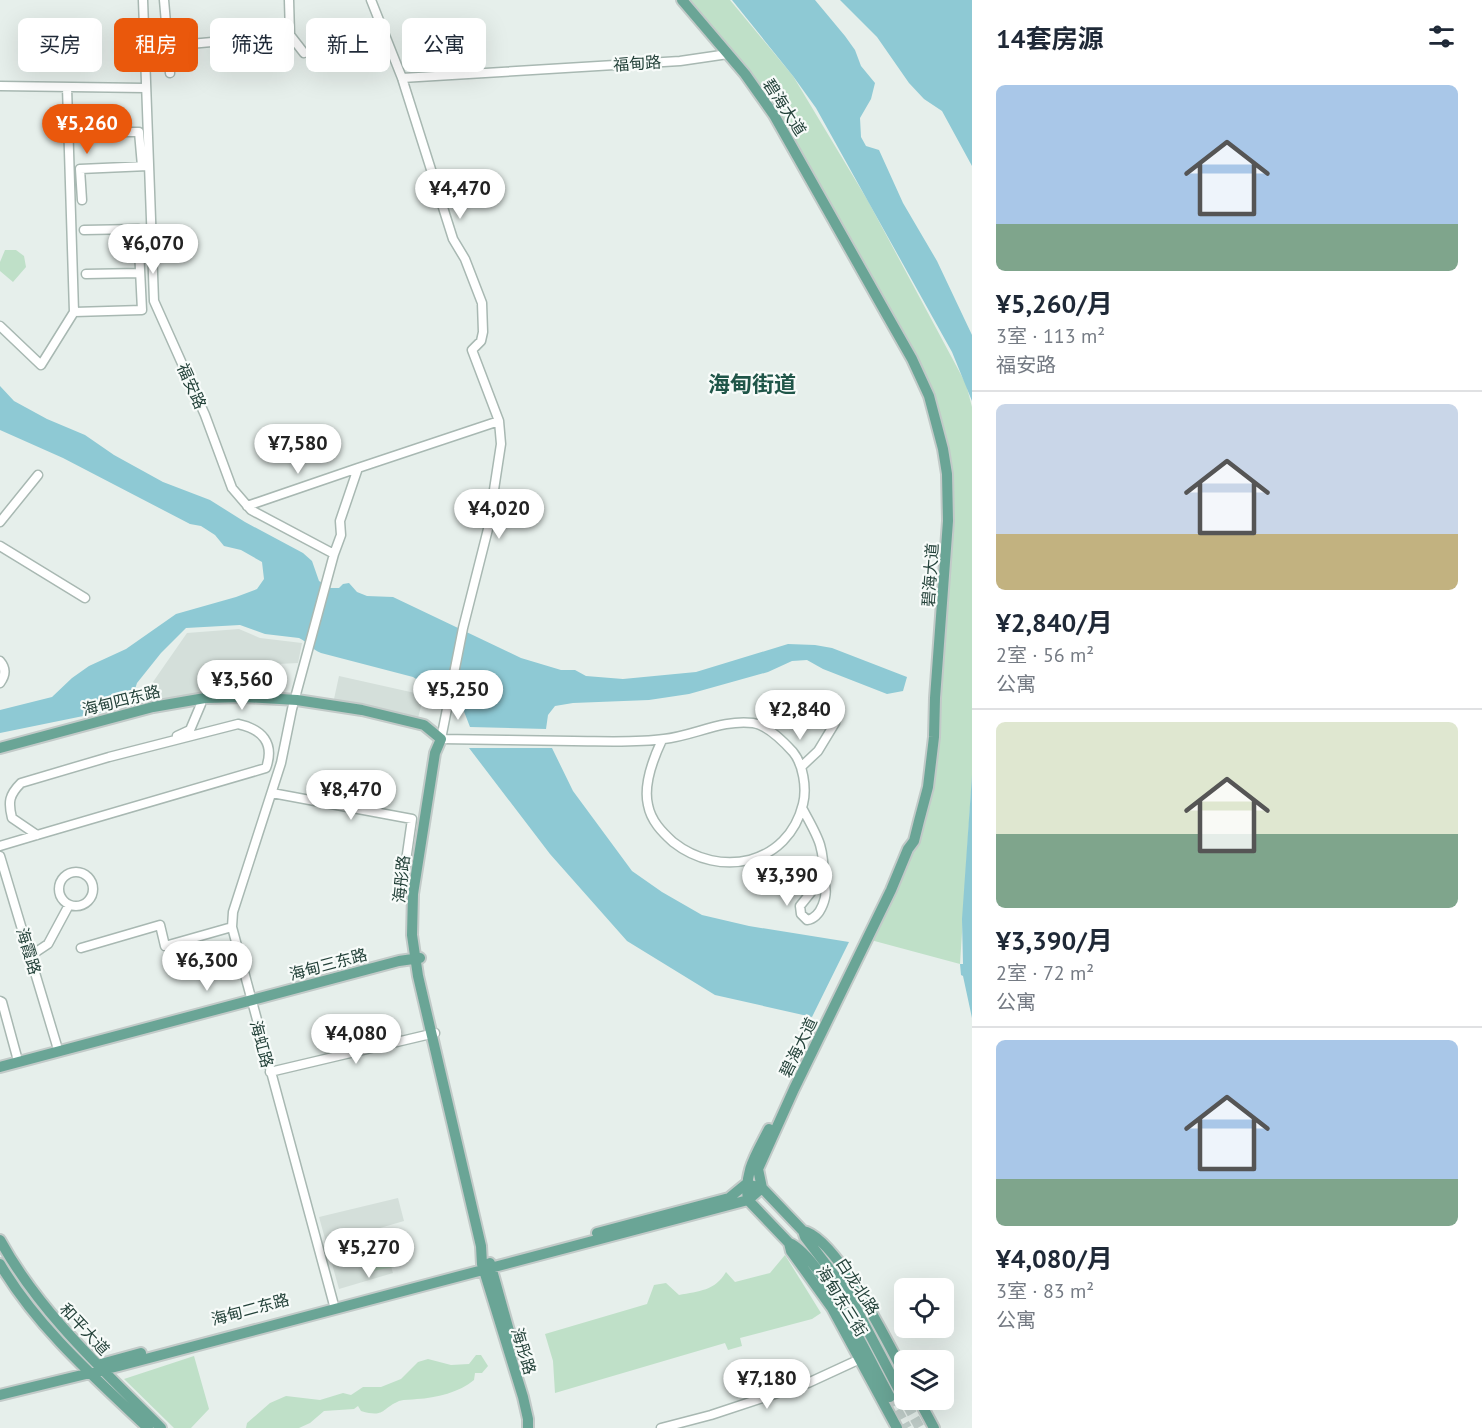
<!DOCTYPE html>
<html lang="zh">
<meta charset="utf-8">
<style>
:root{--surface:#fff;--page:#f6f6f7;--text:#1f2937;--muted:#747a83;--line:#e0e1e3;--accent:#ea580c}
body{margin:0;font-family:"PT Sans","Noto Sans SC",sans-serif;background:var(--page);color:var(--text);height:100vh;display:flex;flex-direction:column;font-size:22px;white-space:nowrap}
*{box-sizing:border-box;margin:0}
p{font-size:20px;color:var(--muted)}
.icon{flex:none;width:33px;height:33px;fill:none;stroke:currentColor;stroke-width:2;stroke-linecap:round;stroke-linejoin:round}
.map{position:relative;flex:1;overflow:hidden}
.sheet{display:flex;flex-direction:column;background:var(--surface);width:510px}
.sheet>*{flex:none}
.hud{position:absolute;left:18px;top:18px;width:570px;height:54px;display:flex;gap:12px}
.buttons{position:absolute;left:894px;top:1278px;display:grid;gap:12px}
.buttons a{display:grid;place-items:center;width:60px;height:60px;border-radius:9px;background:var(--surface);box-shadow:0 6px 24px #0002;font-size:30px}
.price{position:absolute;translate:-50% -51px;padding:0 14px;border-radius:21px;background:#fff;color:#222;font-size:20px;line-height:39px;filter:drop-shadow(0 2px 3px #0008)}
.price::after{content:'';position:absolute;left:50%;top:36px;width:18px;height:14px;margin-left:-9px;background:inherit;clip-path:polygon(0 0,100% 0,50% 100%)}
.price.active{background:var(--accent);color:#fff}
ul{padding:0;list-style:none}
li{display:grid;align-content:center;gap:12px;height:318px;padding:0 24px}
li+li{border-top:2px solid var(--line)}
li span{display:grid;place-items:center;height:186px;border-radius:9px;color:#555}
li>.icon{margin-inline-start:auto}
span .icon{width:108px;height:108px;fill:#fffc;stroke-width:1}
li b{font-size:26px}
h2{display:flex;justify-content:space-between;align-items:center;height:72px;padding:0 24px;font-size:26px}
.tag{padding:0 21px;border-radius:9px;background:var(--surface);box-shadow:0 6px 24px #0002;font-size:21px;line-height:54px}
.tag.active{background:var(--accent);color:#fff}
main{display:flex;flex:1;min-height:0}
.map>svg:first-child{display:block}
.built{fill:#d4dfda}
.green{fill:#bfe0c8}
.water{fill:#8ec9d4}
.lines{fill:none;stroke-linecap:round;stroke-linejoin:round}
.major-tunnel{stroke:#bfccc8;stroke-width:10;stroke-dasharray:10 5;stroke-linecap:butt}
.minor-casing{stroke:#a8b8b2;stroke-width:11}
.major-casing{stroke:#c2cac8;stroke-width:14}
.minor{stroke:#fff;stroke-width:8}
.major{stroke:#6aa596;stroke-width:10}
.labels{text-anchor:middle;dominant-baseline:central;stroke-width:4.5;stroke-linejoin:round;paint-order:stroke}
.street-label{font-size:16px;fill:#24423a;stroke:#f7fbf9}
.district-label{font-size:22px;font-weight:bold;fill:#1f5548;stroke:#f7fbf9}
</style>
<main>
<div class="map">
<svg width="972" height="1428" viewBox="0 0 972 1428">
<rect width="100%" height="100%" fill="#e6efeb"/>
<path class="built" d="M 239,629 L 260,638 L 302,643 L 298,663 L 278,664 L 278,691 L 215,691 L 139,702 L 187,633 Z
M 339,676 L 424,695 L 418,718 L 334,699 Z
M 398,1198 L 404,1221 L 380,1228 L 393,1273 L 339,1289 L 319,1217 Z"/>
<path class="green" d="M 683,0 L 730,0 L 793,76 L 868,201 L 966,384 L 972,407 L 972,776 L 960,964 L 867,939 L 914,841 L 932,759 L 948,495 L 926,390 L 751,82 Z
M 5,250 L 16,250 L 24,256 L 26,267 L 13,282 L 0,271 L 0,262 Z
M 386,1236 L 394,1267 L 373,1271 L 366,1241 Z
M 785,1255 L 821,1313 L 812,1319 L 740,1338 L 742,1346 L 728,1350 L 725,1343 L 555,1393 L 553,1361 L 545,1334 L 647,1304 L 654,1285 L 666,1283 L 679,1295 C 699,1291 715,1291 726,1272 L 735,1282 L 770,1273 Z
M 476,1355 L 481,1355 L 488,1366 L 482,1373 L 475,1373 L 474,1380 C 460,1392 436,1398 417,1399 C 411,1400 405,1399 399,1401 C 381,1409 385,1418 361,1411 L 358,1406 L 354,1409 L 324,1411 L 310,1423 L 299,1428 L 246,1428 L 247,1423 L 270,1403 L 286,1396 L 320,1400 L 343,1393 L 351,1395 L 363,1387 L 381,1387 L 401,1379 L 418,1362 L 428,1359 L 451,1365 L 469,1364 Z
M 194,1356 L 209,1409 L 191,1428 L 174,1428 L 124,1379 Z"/>
<path class="water" d="M 732,0 L 815,0 L 845,36 L 855,50 L 861,66 L 875,83 L 871,99 L 860,118 L 861,137 L 866,146 L 879,150 L 903,203 L 937,261 L 972,335 L 972,401 L 952,352 L 816,108 L 793,76 Z
M 840,0 L 972,0 L 972,166 L 942,111 L 924,99 L 909,83 L 877,37 Z
M 0,386 L 14,401 L 47,419 L 85,435 L 114,455 L 163,482 L 210,500 L 245,522 L 303,553 L 312,561 L 319,581 L 331,588 L 339,588 L 343,584 L 349,583 L 357,592 L 367,596 L 393,597 L 521,658 L 561,670 L 575,670 L 586,676 L 623,679 L 696,672 L 788,644 L 815,645 L 832,648 L 907,677 L 903,691 L 887,694 L 823,669 L 807,660 L 792,661 L 768,672 L 689,694 L 649,700 L 573,703 L 555,706 L 548,715 L 546,729 L 470,727 L 460,701 L 438,693 L 413,677 L 321,653 C 312,650 307,641 299,638 L 265,634 L 240,625 L 186,628 L 161,653 L 137,683 L 130,704 L 103,712 L 0,733 L 0,710 L 52,697 L 72,678 L 89,666 L 126,649 L 176,614 L 236,597 L 257,589 L 264,579 L 262,562 L 241,550 L 224,546 L 215,535 L 201,526 L 190,524 L 63,458 L 0,430 Z
M 469,748 L 552,748 L 573,791 L 632,871 L 662,892 L 702,915 L 749,926 L 849,942 L 812,1017 L 715,995 L 627,941 L 550,854 Z
M 972,775 L 972,1018 L 963,976 L 961,975 L 960,964 L 963,964 L 962,919 Z"/>
<g class="lines">
<path class="major-tunnel" d="M 900,1392 L 920,1428
M 890,1397 L 907,1428"/>
<defs>
<path id="minor" d="M 143,0 L 154,301 L 205,415 L 232,488 L 251,510 L 334,554 L 292,709 L 281,763 L 233,912 L 232,927 L 335,1309
M 164,0 L 168,46 L 290,35
M 289,0 L 290,35 L 304,53
M 371,0 L 402,78 L 453,239 L 465,259 L 482,303 L 483,332 L 481,341 L 472,350 L 499,421 L 501,444 L 488,529 L 463,628 L 441,739 C 485,740 529,740 573,741 C 601,741 636,743 664,739 C 693,736 723,719 753,723 C 767,725 783,741 793,752 C 803,764 807,788 803,804 C 788,865 720,879 673,842 C 662,832 651,821 648,805 C 643,784 653,759 662,740
M 168,46 L 170,73
M 402,78 L 680,61 L 728,54
M 0,86 L 145,88
M 82,132 L 139,132 L 142,166
M 82,200 L 80,169 L 148,166
M 86,274 L 140,273
M 74,312 L 142,310 L 138,229 L 84,230
M 0,326 L 41,365 L 74,312 L 67,87
M 247,506 L 358,468
M 0,522 L 38,475
M 0,546 L 85,598
M 334,554 L 341,535 L 340,521 L 358,468 L 499,421
M 0,661 C 6,668 6,675 0,683
M 765,727 L 790,720 L 800,708 L 807,706 L 830,710 L 835,723 L 818,751 L 801,767
M 177,736 L 190,730 L 201,704
M 272,793 L 412,819 L 405,868
M 802,808 C 819,839 824,845 824,882 L 816,886 L 800,906 L 801,914 L 807,920 C 821,918 829,895 824,882
M 0,846 L 37,835 L 266,768 C 275,743 262,729 238,724 L 109,757 L 21,783 C 9,795 8,802 12,818 L 37,835
M 0,856 L 57,1046
M59 889a17 17 0 1 1 34 0a17 17 0 1 1-34 0Z
M 81,948 L 160,925 L 165,946 L 232,927
M 30,956 L 48,944 L 69,905
M 0,1001 L 2,1002 L 17,1057
M 270,1072 L 435,1033
M 661,1428 L 711,1415 L 808,1383 L 860,1359"/>
<path id="major" d="M 682,0 L 745,74 L 774,115 L 887,315 L 912,359 L 929,396 L 943,449 L 947,474 L 948,521 L 935,698 L 934,737 L 928,787 L 919,821 L 914,841 L 908,849 L 891,890 L 794,1089 L 758,1169 L 762,1188 L 803,1231 C 836,1237 888,1343 904,1373
M 441,739 L 435,753 L 413,894 L 412,935 L 418,976 L 481,1246 L 482,1264 L 523,1397 L 528,1419 L 528,1428
M 0,748 L 153,707 L 205,698 L 244,697 L 297,700 L 362,710 L 424,725 L 441,739
M 0,1067 L 399,961 L 420,958
M 746,1184 L 762,1188 L 748,1200 C 744,1171 756,1155 769,1129
M 803,1231 L 805,1237 L 848,1293 L 900,1392
M 597,1233 L 729,1198 L 746,1184
M 0,1240 C 40,1313 103,1370 161,1428
M 789,1243 C 820,1254 872,1365 890,1397
M 490,1263 L 511,1338
M 0,1264 C 37,1327 95,1378 148,1428
M 101,1364 L 141,1353
M 0,1395 L 119,1366 L 748,1200 L 789,1243 L 791,1251 L 832,1308 L 897,1428
M 919,1400 L 934,1428"/>
</defs>
<use href="#minor" class="minor-casing"/>
<use href="#major" class="major-casing"/>
<use href="#minor" class="minor"/>
<use href="#major" class="major"/>
</g>
<g class="labels">
<g class="street-label">
<text transform="translate(637 63) rotate(-4)">福甸路</text>
<text transform="translate(785 107) rotate(57)">碧海大道</text>
<text transform="translate(192 386) rotate(66)">福安路</text>
<text transform="translate(930 575) rotate(-86)">碧海大道</text>
<text transform="translate(121 700) rotate(-14)">海甸四东路</text>
<text transform="translate(401 879) rotate(-84)">海彤路</text>
<text transform="translate(29 951) rotate(73)">海霞路</text>
<text transform="translate(328 964) rotate(-15)">海甸三东路</text>
<text transform="translate(262 1044) rotate(75)">海虹路</text>
<text transform="translate(798 1047) rotate(-64)">碧海大道</text>
<text transform="translate(858 1286) rotate(57)">白龙北路</text>
<text transform="translate(842 1301) rotate(58)">海甸东三街</text>
<text transform="translate(250 1309) rotate(-15)">海甸二东路</text>
<text transform="translate(85 1329) rotate(47)">和平大道</text>
<text transform="translate(524 1351) rotate(73)">海彤路</text>
</g>
<g class="district-label">
<text x="752" y="384">海甸街道</text>
</g>
</g>
</svg>
<div class="buttons">
<a><svg class="icon" aria-label="locate" viewBox="0 0 24 24"><circle cx="12" cy="12" r="6"/><path d="M12 2v4M12 18v4M2 12h4M18 12h4"/></svg></a>
<a><svg class="icon" aria-label="layers" viewBox="0 0 24 24"><path d="M12 4l9 5-9 5-9-5zM3 14l9 5 9-5"/></svg></a>
</div>
<b class="price active" style="left:87px;top:155px">¥5,260</b>
<b class="price" style="left:460px;top:220px">¥4,470</b>
<b class="price" style="left:153px;top:275px">¥6,070</b>
<b class="price" style="left:298px;top:475px">¥7,580</b>
<b class="price" style="left:499px;top:540px">¥4,020</b>
<b class="price" style="left:242px;top:711px">¥3,560</b>
<b class="price" style="left:458px;top:721px">¥5,250</b>
<b class="price" style="left:800px;top:741px">¥2,840</b>
<b class="price" style="left:351px;top:821px">¥8,470</b>
<b class="price" style="left:787px;top:907px">¥3,390</b>
<b class="price" style="left:207px;top:992px">¥6,300</b>
<b class="price" style="left:356px;top:1065px">¥4,080</b>
<b class="price" style="left:369px;top:1279px">¥5,270</b>
<b class="price" style="left:767px;top:1410px">¥7,180</b>
<div class="hud">
<a class="tag">买房</a>
<a class="tag active">租房</a>
<a class="tag">筛选</a>
<a class="tag">新上</a>
<a class="tag">公寓</a>
</div>
</div>
<section class="sheet">
<h2>14套房源<svg class="icon" aria-label="filters" viewBox="0 0 24 24"><path d="M4 7h16M4 17h16"/><circle cx="9" cy="7" r="2"/><circle cx="15" cy="17" r="2"/></svg></h2>
<ul>
<li><span style="background:linear-gradient(#a9c7e8 75%,#7fa58c 0)"><svg class="icon" aria-label="home" viewBox="0 0 24 24"><path d="M3 11l9-7 9 7M6 9v11h12V9"/></svg></span><div><b>¥5,260/月</b><p>3室 · 113 m²</p><p>福安路</p></div></li>
<li><span style="background:linear-gradient(#c9d6e8 70%,#c2b280 0)"><svg class="icon" aria-label="home" viewBox="0 0 24 24"><path d="M3 11l9-7 9 7M6 9v11h12V9"/></svg></span><div><b>¥2,840/月</b><p>2室 · 56 m²</p><p>公寓</p></div></li>
<li><span style="background:linear-gradient(#dfe7d0 60%,#7fa58c 0)"><svg class="icon" aria-label="home" viewBox="0 0 24 24"><path d="M3 11l9-7 9 7M6 9v11h12V9"/></svg></span><div><b>¥3,390/月</b><p>2室 · 72 m²</p><p>公寓</p></div></li>
<li><span style="background:linear-gradient(#a9c7e8 75%,#7fa58c 0)"><svg class="icon" aria-label="home" viewBox="0 0 24 24"><path d="M3 11l9-7 9 7M6 9v11h12V9"/></svg></span><div><b>¥4,080/月</b><p>3室 · 83 m²</p><p>公寓</p></div></li>
</ul>
</section>
</main>
